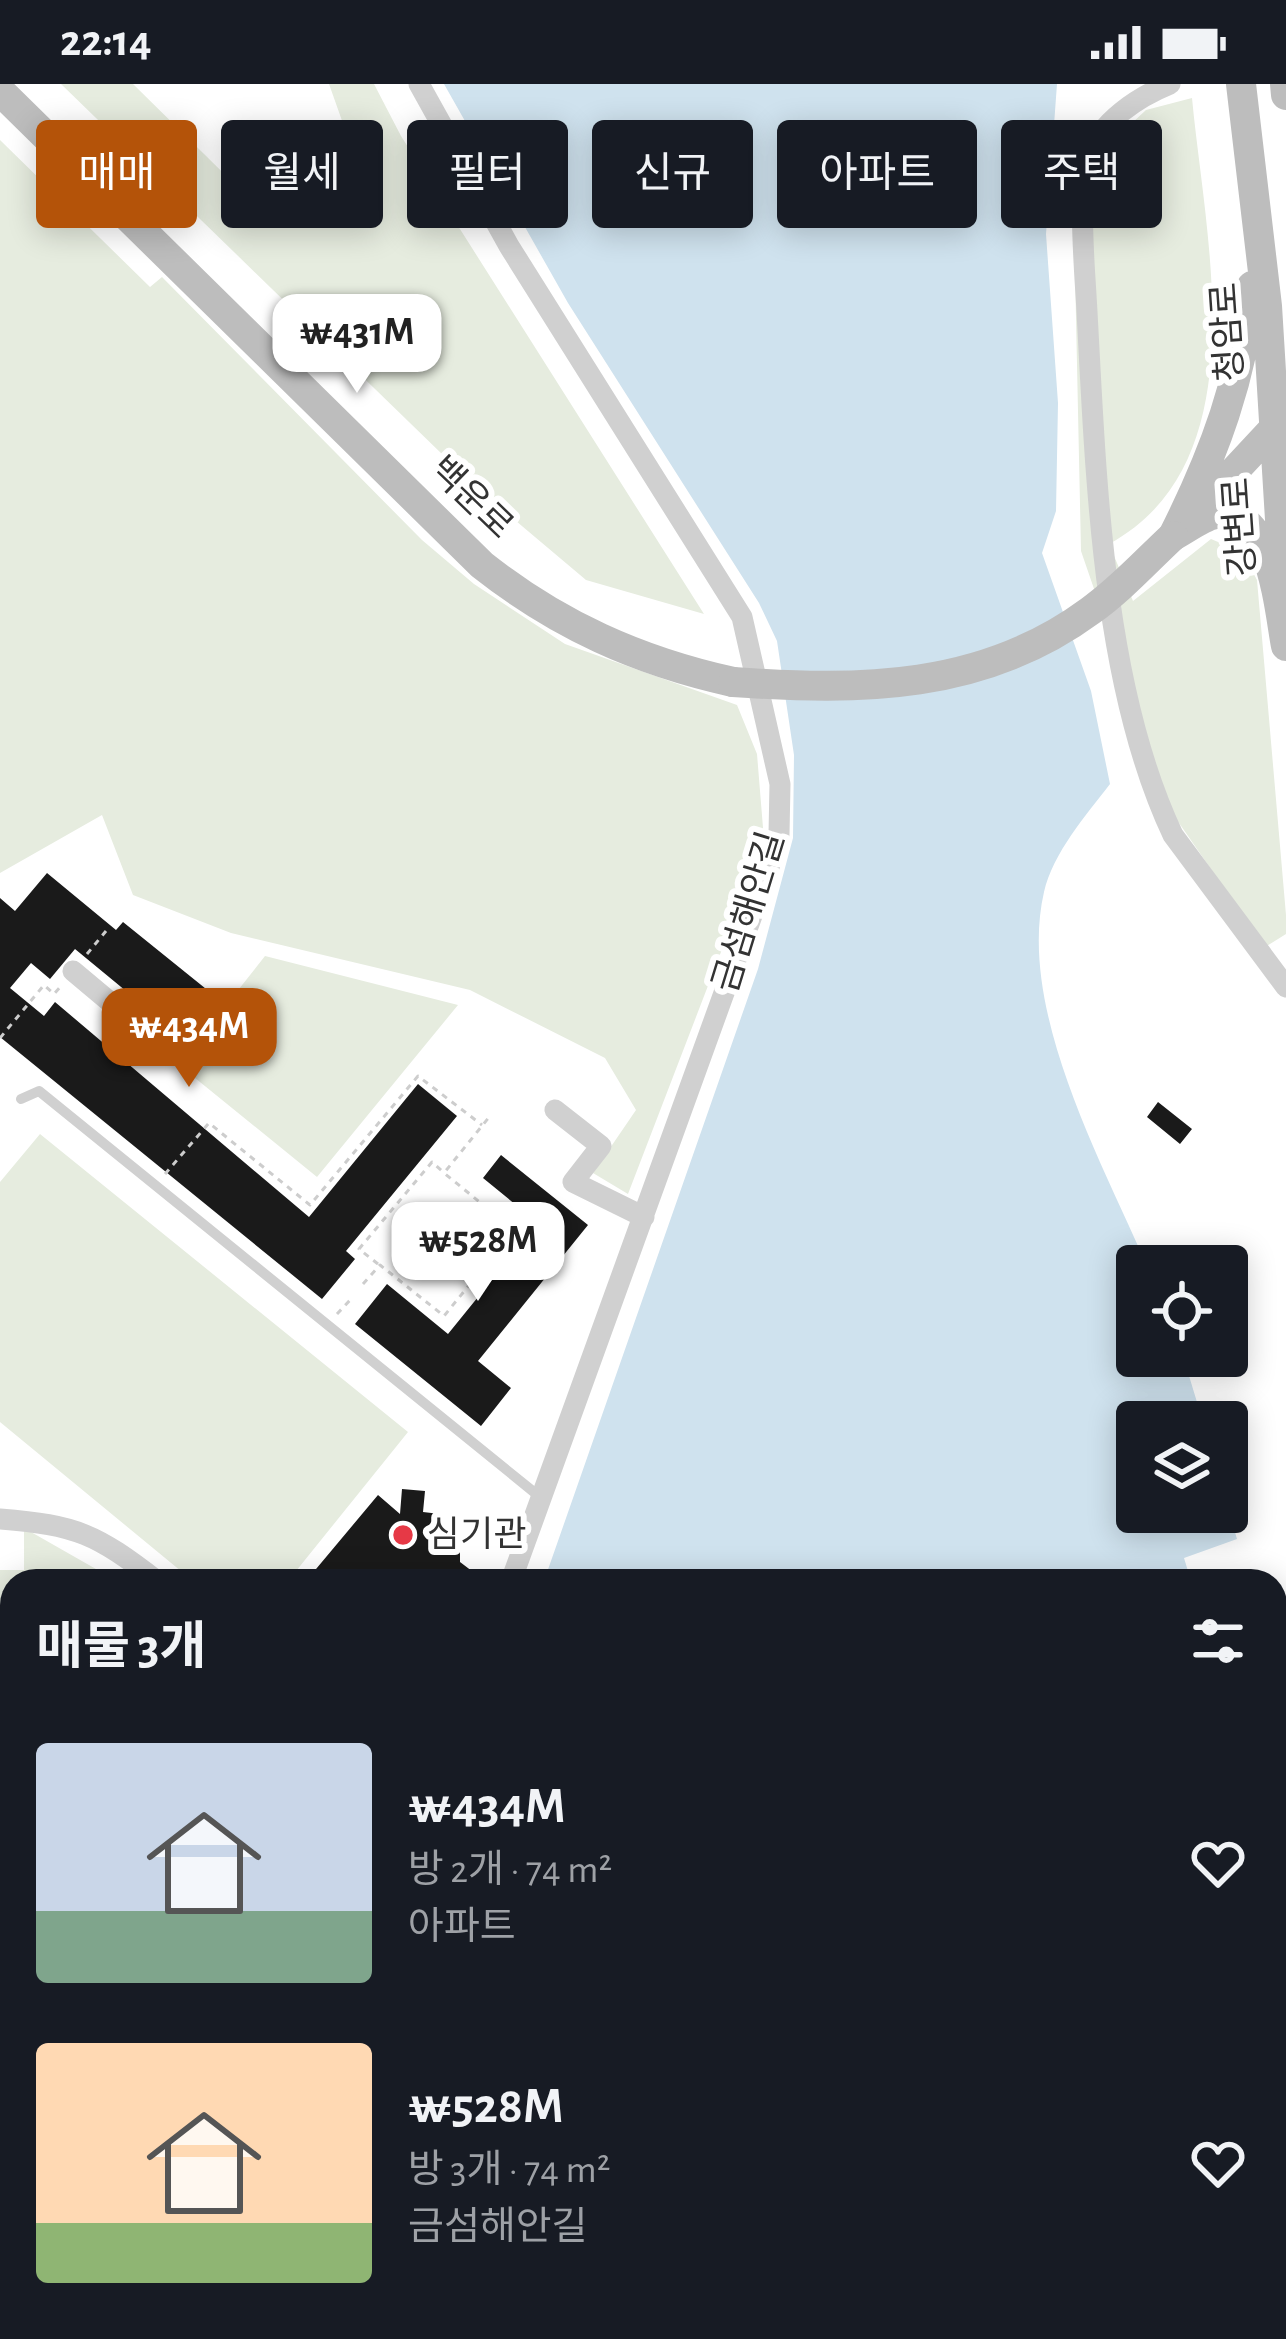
<!DOCTYPE html>
<html lang="ko">
<meta charset="utf-8">
<style>
:root{--surface:#171b24;--page:#242831;--text:#f1f3f6;--muted:#9ea1a6;--accent:#b45309}
body{margin:0;font-family:"Alegreya Sans","Noto Sans KR",sans-serif;background:var(--page);color:var(--text);height:100vh;display:flex;flex-direction:column;font-size:45px;white-space:nowrap}
*{box-sizing:border-box;margin:0}
p{font-size:39px;color:var(--muted)}
.icon{flex:none;width:66px;height:66px;fill:none;stroke:currentColor;stroke-width:2;stroke-linecap:round;stroke-linejoin:round}
.map{position:relative;flex:1;overflow:hidden}
.drawer{position:absolute;left:0px;top:1485px;width:1287px;height:771px;display:flex;flex-direction:column;background:var(--surface);border-radius:36px 36px 0 0;box-shadow:0 6px 30px #0003}
.drawer>*{flex:none}
.banner{position:absolute;left:36px;top:36px;width:1215px;height:108px;display:flex;gap:24px}
.controls{position:absolute;left:1116px;top:1161px;display:grid;gap:24px}
.controls a{display:grid;place-items:center;width:132px;height:132px;border-radius:12px;background:var(--surface);box-shadow:0 6px 30px #0003;font-size:60px}
.price{position:absolute;translate:-50% -102px;padding:0 27px;border-radius:24px;background:#fff;color:#222;font-size:39px;line-height:78px;filter:drop-shadow(0 3px 6px #0008)}
.price::after{content:'';position:absolute;left:50%;top:72px;width:36px;height:27px;margin-left:-18px;background:inherit;clip-path:polygon(0 0,100% 0,50% 100%)}
.price.active{background:var(--accent);color:#fff}
ul{padding:0;list-style:none}
li{display:flex;align-items:center;gap:36px;height:300px;padding:0 36px}
li span{display:grid;place-items:center;flex:none;width:336px;height:240px;border-radius:12px;color:#555}
li>.icon{margin-inline-start:auto}
span .icon{width:144px;height:144px;fill:#fffc;stroke-width:1}
li b{font-size:51px}
h2{display:flex;justify-content:space-between;align-items:center;height:144px;padding:0 36px;font-size:51px}
.pill{padding:0 42px;border-radius:12px;background:var(--surface);box-shadow:0 6px 30px #0003;font-size:42px;line-height:108px}
.pill.active{background:var(--accent);color:#fff}
.status{display:flex;justify-content:space-between;align-items:center;height:84px;padding:0 60px;background:var(--surface);direction:ltr}
.status svg{height:33px;fill:currentColor}
.map>svg:first-child{display:block}
.green{fill:#e6ecdf}
.water{fill:#cfe2ee}
.lines{fill:none;stroke-linecap:round;stroke-linejoin:round}
.stream{stroke:#cfe2ee;stroke-width:6}
.building{fill:#1a1a1a}
.path{stroke:#cdcdcd;stroke-width:3;stroke-dasharray:6 6;stroke-linecap:butt}
.lane{stroke:#d0d0d0;stroke-width:10}
.street{stroke:#d0d0d0;stroke-width:21}
.secondary{stroke:#bdbdbd;stroke-width:30}
.secondary-bridge{stroke:#bdbdbd;stroke-width:30}
.poi-dot{fill:#e63946;stroke:#fff;stroke-width:4.5}
.labels{text-anchor:middle;dominant-baseline:central;stroke-width:12;stroke-linejoin:round;paint-order:stroke}
.street-label{font-size:36px;fill:#333;stroke:#fff}
.poi-label{font-size:36px;fill:#333;stroke:#fff;text-anchor:start}
</style>
<div class="status"><b>22:14</b><svg viewBox="0 0 49 12"><path d="M0 12V9h3v3zM5 12V6h3v6zM10 12V3h3v9zM15 12V0h3v12zM26 1h20v11H26zM47 4h2v5h-2z"/></svg></div>
<div class="map">
<svg width="1286" height="2255" viewBox="0 0 1286 2255">
<rect width="100%" height="100%" fill="#fff"/>
<path class="green" d="M 61,0 L 133,0 L 271,136 L 357,79 L 329,0 L 374,0 L 401,52 L 704,530 L 586,496 L 478,405 Z
M 1192,14 C 1205,154 1260,378 1109,460 L 1133,517 L 1211,455 L 1242,468 L 1257,496 L 1286,831 L 1286,850 L 1265,863 L 1170,726 L 1081,467 L 1073,94 L 1146,26 Z
M 0,56 L 150,203 L 162,193 L 422,456 L 474,500 L 565,560 L 737,621 L 757,670 L 764,756 L 628,1110 L 593,1089 L 636,1026 L 605,974 L 470,906 L 231,849 L 133,811 L 102,731 L 0,789 Z
M 265,872 L 458,921 L 317,1093 L 179,981 Z
M 40,1050 L 408,1348 L 288,1497 L 193,1497 L 0,1338 L 0,1098 Z
M 24,1444 L 117,1497 L 12,1497 L 12,1881 L 0,1879 L 0,1486 L 24,1486 Z
M 0,1886 L 12,1888 L 12,2244 L 600,2244 L 612,2255 L 0,2255 Z"/>
<path class="water" d="M 444,0 L 1057,0 L 1046,150 L 1058,319 L 1056,427 L 1042,469 L 1091,607 L 1110,700 C 1086,731 1053,769 1044,808 C 1017,925 1101,1076 1147,1182 L 1137,1182 L 1137,1272 L 1183,1272 L 1203,1338 L 1137,1338 L 1137,1428 L 1227,1428 L 1227,1421 L 1237,1455 L 1184,1474 L 1191,1497 L 544,1497 L 758,885 L 793,754 L 794,671 L 777,557 L 759,519 L 568,219 Z
M 1286,1514 L 1286,2255 L 675,2255 L 665,2244 L 1275,2244 L 1275,1515 Z"/>
<g class="lines">
<path class="stream" d="M 500,2244 L 510,2255"/>
</g>
<path class="building" d="M 47,789 L 116,846 L 123,838 L 216,913 L 183,954 L 75,865 L 50,895 L 31,879 L 10,904 L 44,932 L 55,918 L 309,1133 L 418,1000 L 457,1032 L 346,1167 L 355,1175 L 322,1215 L 0,953 L 0,814 L 15,827 Z
M 1158,1018 L 1192,1045 L 1180,1060 L 1147,1033 Z
M 501,1071 L 588,1141 L 478,1277 L 511,1304 L 481,1342 L 355,1240 L 387,1200 L 448,1250 L 538,1139 L 483,1094 Z
M 402,1405 L 425,1407 L 423,1428 L 440,1430 L 460,1443 L 460,1478 L 485,1497 L 306,1497 L 378,1411 L 400,1430 Z"/>
<g class="lines">
<path class="path" d="M 87,870 L 106,847
M 0,954 L 44,901 L 54,910 L 62,901
M 165,1090 L 209,1039 L 310,1121 L 418,992 L 482,1041
M 378,1180 L 359,1165 L 432,1078 L 443,1088
M 363,1200 L 380,1181 L 444,1232 L 514,1146 L 444,1089 L 490,1032
M 337,1230 L 352,1214"/>
<path class="lane" d="M 21,1015 L 39,1007 L 540,1413"/>
<path class="street" d="M 419,0 L 509,162 L 742,533 L 780,700 L 779,750 L 766,793 L 511,1497
M 1170,0 C 1138,13 1101,37 1089,71 C 1077,108 1085,188 1087,228 C 1096,392 1102,601 1173,751 L 1286,903
M 73,887 L 172,970
M 555,1026 L 601,1062 L 573,1098 L 644,1133
M 0,1435 C 77,1441 96,1450 157,1497
M 617,2244 L 626,2255"/>
<path class="secondary" d="M 1241,0 L 1267,222 L 1286,534
M 1285,0 L 1286,11
M 0,7 L 482,481 C 558,541 638,577 733,598
M 1198,426 L 1280,338
M 1173,452 C 1214,371 1243,293 1252,202
M 1173,452 C 1185,446 1203,432 1216,430 C 1272,422 1279,526 1286,562"/>
<path class="secondary-bridge" d="M 733,598 C 860,607 983,606 1090,527 C 1120,506 1146,477 1173,452"/>
</g>
<circle class="poi-dot" cx="403" cy="1451" r="12"/>
<g class="labels">
<g class="street-label">
<text transform="translate(1228 248) rotate(-94)">청암로</text>
<text transform="translate(471 414) rotate(44)">백운로</text>
<text transform="translate(1240 443) rotate(-94)">강변로</text>
<text transform="translate(749 828) rotate(-73)">금섬해안길</text>
</g>
<g class="poi-label">
<text x="427" y="1451">심기관</text>
</g>
</g>
</svg>
<div class="controls">
<a><svg class="icon" aria-label="locate" viewBox="0 0 24 24"><circle cx="12" cy="12" r="6"/><path d="M12 2v4M12 18v4M2 12h4M18 12h4"/></svg></a>
<a><svg class="icon" aria-label="layers" viewBox="0 0 24 24"><path d="M12 4l9 5-9 5-9-5zM3 14l9 5 9-5"/></svg></a>
</div>
<b class="price" style="left:357px;top:312px">₩431M</b>
<b class="price active" style="left:189px;top:1006px">₩434M</b>
<b class="price" style="left:478px;top:1220px">₩528M</b>
<div class="banner">
<a class="pill active">매매</a>
<a class="pill">월세</a>
<a class="pill">필터</a>
<a class="pill">신규</a>
<a class="pill">아파트</a>
<a class="pill">주택</a>
</div>
<section class="drawer">
<h2>매물 3개<svg class="icon" aria-label="filters" viewBox="0 0 24 24"><path d="M4 7h16M4 17h16"/><circle cx="9" cy="7" r="2"/><circle cx="15" cy="17" r="2"/></svg></h2>
<ul>
<li><span style="background:linear-gradient(#c9d6e8 70%,#7fa58c 0)"><svg class="icon" aria-label="home" viewBox="0 0 24 24"><path d="M3 11l9-7 9 7M6 9v11h12V9"/></svg></span><div><b>₩434M</b><p>방 2개 · 74 m²</p><p>아파트</p></div><svg class="icon" aria-label="heart" viewBox="0 0 24 24"><path d="M12 20l-8-8c-3-5 5-10 8-4 3-6 11-1 8 4z"/></svg></li>
<li><span style="background:linear-gradient(#ffd9b3 75%,#8fb573 0)"><svg class="icon" aria-label="home" viewBox="0 0 24 24"><path d="M3 11l9-7 9 7M6 9v11h12V9"/></svg></span><div><b>₩528M</b><p>방 3개 · 74 m²</p><p>금섬해안길</p></div><svg class="icon" aria-label="heart" viewBox="0 0 24 24"><path d="M12 20l-8-8c-3-5 5-10 8-4 3-6 11-1 8 4z"/></svg></li>
</ul>
</section>
</div>
